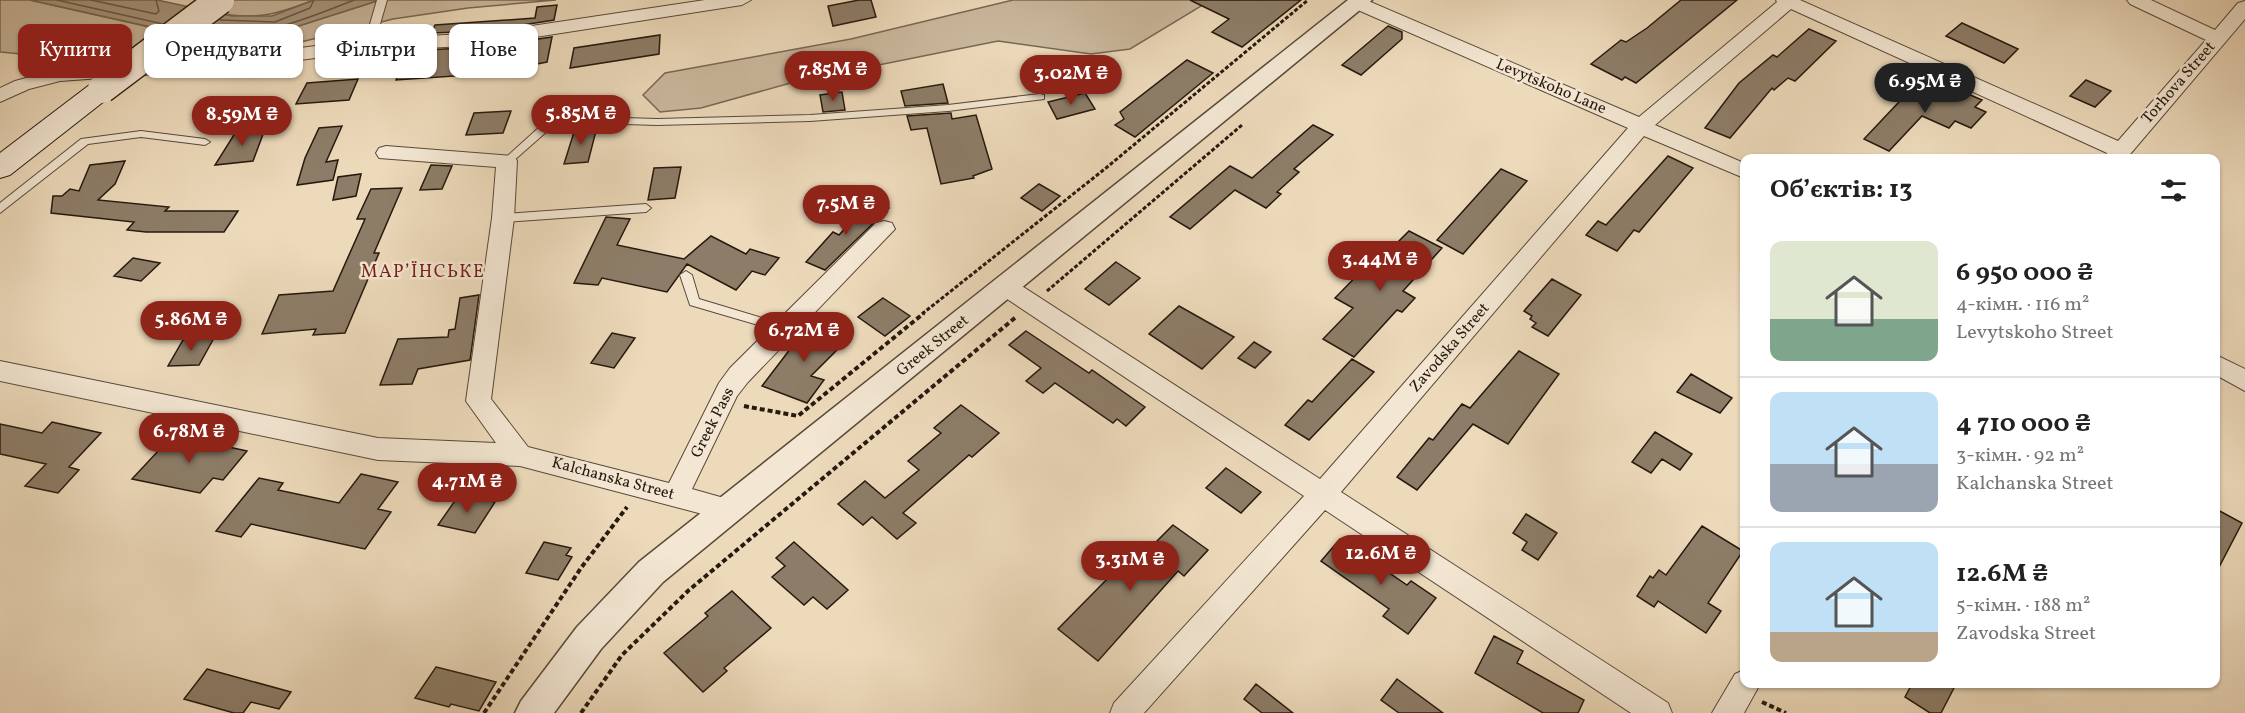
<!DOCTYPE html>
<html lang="uk">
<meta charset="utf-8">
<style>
:root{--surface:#fff;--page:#f2f2f2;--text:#222;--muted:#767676;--line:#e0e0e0;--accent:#8f2418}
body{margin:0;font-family:Vollkorn,serif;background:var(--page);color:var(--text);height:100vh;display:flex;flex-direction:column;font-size:22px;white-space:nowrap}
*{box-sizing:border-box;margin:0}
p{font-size:20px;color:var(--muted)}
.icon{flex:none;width:33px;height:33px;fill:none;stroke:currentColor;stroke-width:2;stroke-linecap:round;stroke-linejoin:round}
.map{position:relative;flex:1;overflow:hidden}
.details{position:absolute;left:1740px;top:154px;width:480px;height:534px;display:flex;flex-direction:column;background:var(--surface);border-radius:12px;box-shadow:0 2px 4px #0004}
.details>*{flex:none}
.banner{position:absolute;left:18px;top:24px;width:570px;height:54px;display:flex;gap:12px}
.price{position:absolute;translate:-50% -51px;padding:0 14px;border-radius:21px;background:var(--accent);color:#fff;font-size:20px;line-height:39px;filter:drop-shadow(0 2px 3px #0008)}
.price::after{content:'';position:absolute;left:50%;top:36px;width:18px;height:14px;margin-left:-9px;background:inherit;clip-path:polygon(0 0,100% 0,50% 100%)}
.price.active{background:#222;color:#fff}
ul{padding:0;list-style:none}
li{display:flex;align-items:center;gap:18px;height:150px;padding:0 30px}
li+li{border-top:2px solid var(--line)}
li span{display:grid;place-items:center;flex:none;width:168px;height:120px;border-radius:12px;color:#555}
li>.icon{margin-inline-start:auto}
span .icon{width:72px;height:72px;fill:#fffc;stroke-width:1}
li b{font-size:26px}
h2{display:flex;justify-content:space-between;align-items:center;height:72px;padding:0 30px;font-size:26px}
.pill{padding:0 21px;border-radius:12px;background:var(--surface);box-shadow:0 2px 4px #0004;font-size:21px;line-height:54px}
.pill.active{background:var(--accent);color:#fff}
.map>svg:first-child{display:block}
.green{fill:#cbb99e;stroke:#786956;stroke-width:1.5}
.water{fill:#a99880;stroke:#756552;stroke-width:1.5}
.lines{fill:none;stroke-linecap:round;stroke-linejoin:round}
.shore{stroke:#685847;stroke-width:1.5}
.building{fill:#8d7d68;stroke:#26190e;stroke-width:1.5}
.service-casing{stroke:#584939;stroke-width:2}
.minor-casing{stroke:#584939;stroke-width:2}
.tertiary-casing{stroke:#584939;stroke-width:3}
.secondary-casing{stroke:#26190e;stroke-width:2}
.path-far1{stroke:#26190e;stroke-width:3;stroke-dasharray:4 2;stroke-linecap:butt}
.path{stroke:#26190e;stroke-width:4;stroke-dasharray:5 3;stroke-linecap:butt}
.service{fill:#f3e7d3;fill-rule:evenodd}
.minor{fill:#f3e7d3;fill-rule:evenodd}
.tertiary{fill:#f3e7d3;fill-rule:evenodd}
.secondary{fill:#f3e7d3;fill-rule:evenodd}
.secondary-bridge-casing{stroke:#26190e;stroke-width:31;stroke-linecap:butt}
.secondary-bridge{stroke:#f3e7d3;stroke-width:28}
.labels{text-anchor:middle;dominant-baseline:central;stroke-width:5;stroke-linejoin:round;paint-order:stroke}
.street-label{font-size:16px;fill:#26190e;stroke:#f3e7d3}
.neighbourhood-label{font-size:18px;letter-spacing:1.5px;fill:#7a1f14;stroke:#f3e7d3}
</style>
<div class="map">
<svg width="2245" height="713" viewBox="0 0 2245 713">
<rect width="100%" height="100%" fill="#eddabb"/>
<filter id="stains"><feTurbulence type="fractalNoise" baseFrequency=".00333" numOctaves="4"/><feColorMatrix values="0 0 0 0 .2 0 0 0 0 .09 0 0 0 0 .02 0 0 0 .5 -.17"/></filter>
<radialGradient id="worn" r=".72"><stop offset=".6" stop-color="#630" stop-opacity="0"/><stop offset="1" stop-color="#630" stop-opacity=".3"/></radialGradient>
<path class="green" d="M 0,0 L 30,0 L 171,32 L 128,64 L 0,52 Z
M 228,0 L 314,0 C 275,15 254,21 212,12 Z
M 380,0 L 556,0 L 468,8 L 393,19 L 277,48 L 143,65 L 183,34 L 261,38 Z
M 1013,0 L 1211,0 L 1130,49 L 1091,54 L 998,41 L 794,82 L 701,108 L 660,112 L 643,95 L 665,73 L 851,39 Z"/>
<path class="water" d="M 30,0 L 157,0 L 232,16 L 272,16 L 314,0 L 380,0 L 261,38 L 214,41 Z"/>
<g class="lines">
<path class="shore" d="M 57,0 L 163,24
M 91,0 L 156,14 L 159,11 L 156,0
M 220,20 L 275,22 L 310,8 L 314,0
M 203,32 C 257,40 304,20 354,0"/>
</g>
<path class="building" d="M 859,0 L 871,0 L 876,17 L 833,26 L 828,6 Z
M 1190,0 L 1301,0 L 1242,47 L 1212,32 L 1229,19 Z
M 1681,0 L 1737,0 L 1636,83 L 1625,77 L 1622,80 L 1591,64 L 1621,40 L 1626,42 L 1647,28 Z
M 557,5 L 554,20 L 484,31 L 432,33 L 435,25 L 535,18 L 537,7 Z
M 1962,23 L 2018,49 L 2004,63 L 1946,36 Z
M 1388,26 L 1402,32 L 1402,39 L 1361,75 L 1342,65 Z
M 1809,29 L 1836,41 L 1795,81 L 1788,78 L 1774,90 L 1772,88 L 1730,138 L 1705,128 L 1739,83 L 1773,55 L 1777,57 Z
M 660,35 L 659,54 L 570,68 L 574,48 Z
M 552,37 L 547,62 L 484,74 L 396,80 L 405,59 L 421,58 L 425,50 L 484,47 Z
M 1187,60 L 1213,73 L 1135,137 L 1115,125 L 1124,119 L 1120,112 Z
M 358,79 L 349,100 L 296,104 L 307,83 Z
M 2086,80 L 2111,91 L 2095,107 L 2070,96 Z
M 943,84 L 948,103 L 905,106 L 901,91 Z
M 1916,84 L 1943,96 L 1952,87 L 1982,100 L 1975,107 L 1986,112 L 1971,128 L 1955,121 L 1949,128 L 1922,116 L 1889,151 L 1864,139 Z
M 842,92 L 845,110 L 823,112 L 820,95 Z
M 1085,93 L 1095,109 L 1057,119 L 1048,102 Z
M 511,111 L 503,133 L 466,135 L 474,113 Z
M 951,113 L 952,119 L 976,115 L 992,169 L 973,176 L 974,178 L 941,184 L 927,128 L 911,130 L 907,116 Z
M 1313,125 L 1333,135 L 1294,169 L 1299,172 L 1277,192 L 1281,194 L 1266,208 L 1235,190 L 1190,229 L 1170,217 L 1230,166 L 1252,178 Z
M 342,126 L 326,162 L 338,160 L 333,180 L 297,185 L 305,158 L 319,128 Z
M 597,127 L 588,162 L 564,164 L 575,129 Z
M 265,129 L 253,161 L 215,165 L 237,130 Z
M 1668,156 L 1693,168 L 1639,232 L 1634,230 L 1617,251 L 1586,235 L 1598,221 L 1606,225 Z
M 125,161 L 115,184 L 98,200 L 169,207 L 165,211 L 238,211 L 224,232 L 146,232 L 127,230 L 134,222 L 51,213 L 53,196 L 62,196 L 70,189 L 79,191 L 90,165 Z
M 431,165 L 452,166 L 442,189 L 420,190 Z
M 681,167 L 675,198 L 648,200 L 654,168 Z
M 1501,169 L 1527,181 L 1463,254 L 1437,240 Z
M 361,174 L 356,196 L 333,200 L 338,177 Z
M 1039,184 L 1060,196 L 1042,211 L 1021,198 Z
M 402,188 L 374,253 L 379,253 L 345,333 L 313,335 L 316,329 L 262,334 L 279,295 L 333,291 L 365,219 L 357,219 L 371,189 Z
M 870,201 L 889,208 L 825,270 L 806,262 L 833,232 L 839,235 Z
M 606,217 L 630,219 L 617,245 L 684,259 L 711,236 L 746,254 L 750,249 L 779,258 L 765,275 L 752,271 L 736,290 L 687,264 L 667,292 L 602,278 L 598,285 L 574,283 Z
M 1409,231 L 1442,248 L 1403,291 L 1415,298 L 1402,312 L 1397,310 L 1354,357 L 1323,339 L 1353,308 L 1335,298 L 1378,254 L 1383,257 Z
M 133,258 L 160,263 L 141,281 L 114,276 Z
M 1116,262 L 1140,278 L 1109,305 L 1085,289 Z
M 1552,279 L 1581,295 L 1548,336 L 1532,327 L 1536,323 L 1530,319 L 1532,316 L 1524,311 Z
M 479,295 L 470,360 L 418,369 L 412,384 L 380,385 L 398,339 L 448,337 L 449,330 L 455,329 L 460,298 Z
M 883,298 L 910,316 L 885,336 L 858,317 Z
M 1179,306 L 1234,337 L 1202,369 L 1149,334 Z
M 814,322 L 847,340 L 811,376 L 824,380 L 807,403 L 762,386 L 794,344 L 792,343 Z
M 1026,331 L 1089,373 L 1092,370 L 1145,407 L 1126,426 L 1117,419 L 1113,423 L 1055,383 L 1043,393 L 1026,381 L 1041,368 L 1009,345 Z
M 612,333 L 635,338 L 614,368 L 591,363 Z
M 214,338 L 199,365 L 168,366 L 183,340 Z
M 1254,342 L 1271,352 L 1255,368 L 1238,358 Z
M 1519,351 L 1559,374 L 1508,444 L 1473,424 L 1417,490 L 1397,477 L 1429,438 L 1433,440 L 1462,404 L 1470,408 Z
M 1352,359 L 1374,372 L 1309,440 L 1285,425 L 1308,400 L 1312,402 Z
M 1691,374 L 1732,398 L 1720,413 L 1677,392 Z
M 961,405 L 999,433 L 972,457 L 969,455 L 903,513 L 916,523 L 897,539 L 872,517 L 863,525 L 838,504 L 865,481 L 885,498 L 919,470 L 908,461 L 941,433 L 934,428 Z
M 52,422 L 101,433 L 69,467 L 79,470 L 58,493 L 25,486 L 46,464 L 0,454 L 0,424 L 42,433 Z
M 1655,432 L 1692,454 L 1680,470 L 1662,459 L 1651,473 L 1632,462 Z
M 173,435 L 247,451 L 223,480 L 213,478 L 200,493 L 132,479 Z
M 1226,468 L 1261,492 L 1241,513 L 1206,488 Z
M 361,474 L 398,482 L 378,509 L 391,512 L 365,549 L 251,524 L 241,537 L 216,531 L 259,478 L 283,483 L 278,490 L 339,503 Z
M 459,495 L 495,502 L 475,533 L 438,525 Z
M 2216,509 L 2242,523 L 2216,573 Z
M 1526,514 L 1557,533 L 1538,560 L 1522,550 L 1527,542 L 1513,533 Z
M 1173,525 L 1208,550 L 1184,576 L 1178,571 L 1098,661 L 1058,629 L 1115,571 L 1113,569 L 1131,551 L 1140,558 Z
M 1702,526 L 1743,551 L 1708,603 L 1721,611 L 1706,633 L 1658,601 L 1654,607 L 1637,596 L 1650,576 L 1653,578 L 1659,570 L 1666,575 Z
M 1340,539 L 1407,585 L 1411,581 L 1436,598 L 1408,634 L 1383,616 L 1389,609 L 1321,561 Z
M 544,542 L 571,548 L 566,555 L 572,557 L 558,580 L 526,573 Z
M 794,542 L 848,590 L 827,609 L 813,597 L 804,605 L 772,577 L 785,566 L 776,558 Z
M 732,591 L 771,628 L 724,668 L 727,671 L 703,692 L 664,653 L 708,616 L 705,613 Z
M 1494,636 L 1523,651 L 1517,663 L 1584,700 L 1578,713 L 1543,713 L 1475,673 Z
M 436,667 L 496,682 L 479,711 L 451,704 L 449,707 L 415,698 Z
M 207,669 L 291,692 L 279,709 L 251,702 L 243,713 L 234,713 L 184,699 Z
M 1397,679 L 1443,713 L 1399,713 L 1381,700 Z
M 1256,684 L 1293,713 L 1262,713 L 1244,699 Z
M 1912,684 L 1956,684 L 1941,713 L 1930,713 L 1905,697 Z"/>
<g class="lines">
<defs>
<path id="service" d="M 377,0 L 387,0 L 374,45 L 369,48 L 364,45 Z
M 1040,94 L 1044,95 L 1044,99 L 948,111 L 810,121 L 657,125 L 562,122 L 553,126 L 511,163 L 507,165 L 502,161 L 545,122 L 561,116 L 657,119 L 810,115 L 948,105 Z
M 141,131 L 205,139 L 210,142 L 205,145 L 141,137 L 88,144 L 0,213 L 0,203 L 81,139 Z
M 646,204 L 651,208 L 646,212 L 503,222 L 498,218 L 503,214 Z
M 686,271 L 692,275 L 699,299 L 789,326 L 791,329 L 789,332 L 785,333 L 690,305 L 680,275 Z"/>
<path id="minor" d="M 705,0 L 751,0 L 742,5 L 484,45 L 369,51 L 239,68 L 60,81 L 29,89 L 0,102 L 0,88 L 15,81 L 60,69 L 239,56 L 369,39 L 484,33 Z
M 1350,0 L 1366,0 L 1639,117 L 1777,2 L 1776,0 L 1800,0 L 2118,141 L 2206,40 L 2130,4 L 2127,0 L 2151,0 L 2215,30 L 2238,3 L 2245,1 L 2245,19 L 2126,159 L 2104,159 L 2107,153 L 1791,9 L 1655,125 L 1744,163 L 1744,178 L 1644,136 L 1341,492 L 1668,703 L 1672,713 L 1631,713 L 1325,510 L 1144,713 L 1110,713 L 1114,703 L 1304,496 L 998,293 L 995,287 L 998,281 L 1006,279 L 1014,281 L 1320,479 L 1628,128 L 1351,7 L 1348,3 Z
M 386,146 L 514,156 L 517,161 L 514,218 L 491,399 L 528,447 L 669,483 L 719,383 L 730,368 L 876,223 L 884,221 L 892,223 L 895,229 L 748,382 L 737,396 L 692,489 L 738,502 L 742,510 L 738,518 L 729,521 L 520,466 L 378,460 L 0,381 L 0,361 L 378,438 L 496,443 L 466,401 L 492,218 L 496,167 L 379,158 L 376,153 L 379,148 Z
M 2216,355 L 2245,369 L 2245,391 L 2216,375 Z
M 1744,670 L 1744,684 L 1760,684 L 1744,713 L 1712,713 L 1735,674 Z"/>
<path id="tertiary" d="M 1348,0 L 1372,0 L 663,582 L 601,649 L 554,713 L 515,713 L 521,701 L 577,627 L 639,562 Z"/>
<path id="secondary" d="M 102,80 L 112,83 L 116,89 L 112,95 L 10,175 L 0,178 L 0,153 L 92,83 Z"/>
</defs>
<use href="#service" class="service-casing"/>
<use href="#minor" class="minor-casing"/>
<use href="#tertiary" class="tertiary-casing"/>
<use href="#secondary" class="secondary-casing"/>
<path class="path-far1" d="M 1047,291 L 1242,125
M 922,314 L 1106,168 L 1308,0"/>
<path class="path" d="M 744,406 L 798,416 L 924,313
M 1762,702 L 1786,713
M 484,713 L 581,568 L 627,507
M 581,713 L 622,655 L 689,590 L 1016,317"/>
<use href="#service" class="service"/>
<use href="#minor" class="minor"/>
<use href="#tertiary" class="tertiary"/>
<use href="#secondary" class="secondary"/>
<defs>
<path id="secondary-bridge" d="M 102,89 L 220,0"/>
</defs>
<use href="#secondary-bridge" class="secondary-bridge-casing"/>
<use href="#secondary-bridge" class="secondary-bridge"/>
</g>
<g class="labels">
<g class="street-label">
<text transform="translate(2179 83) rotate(-49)">Torhova Street</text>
<text transform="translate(1551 87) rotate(23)">Levytskoho Lane</text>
<text transform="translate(933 346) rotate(-39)">Greek Street</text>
<text transform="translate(1450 348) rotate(-49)">Zavodska Street</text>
<text transform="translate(713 423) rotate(-63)">Greek Pass</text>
<text transform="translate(613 479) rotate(15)">Kalchanska Street</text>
</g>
<g class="neighbourhood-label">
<text x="423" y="272">МАР’ЇНСЬКЕ</text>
</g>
</g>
<rect width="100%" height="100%" filter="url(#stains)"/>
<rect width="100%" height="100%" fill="url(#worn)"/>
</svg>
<b class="price" style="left:833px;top:102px">7.85M ₴</b>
<b class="price" style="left:1071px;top:106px">3.02M ₴</b>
<b class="price active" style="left:1925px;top:114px">6.95M ₴</b>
<b class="price" style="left:581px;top:146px">5.85M ₴</b>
<b class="price" style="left:242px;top:147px">8.59M ₴</b>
<b class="price" style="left:846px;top:236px">7.5M ₴</b>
<b class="price" style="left:1380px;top:292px">3.44M ₴</b>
<b class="price" style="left:191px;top:352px">5.86M ₴</b>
<b class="price" style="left:804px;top:363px">6.72M ₴</b>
<b class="price" style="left:189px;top:464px">6.78M ₴</b>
<b class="price" style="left:467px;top:514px">4.71M ₴</b>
<b class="price" style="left:1381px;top:586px">12.6M ₴</b>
<b class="price" style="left:1130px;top:592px">3.31M ₴</b>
<div class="banner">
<a class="pill active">Купити</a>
<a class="pill">Орендувати</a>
<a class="pill">Фільтри</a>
<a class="pill">Нове</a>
</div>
<section class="details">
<h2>Об’єктів: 13<svg class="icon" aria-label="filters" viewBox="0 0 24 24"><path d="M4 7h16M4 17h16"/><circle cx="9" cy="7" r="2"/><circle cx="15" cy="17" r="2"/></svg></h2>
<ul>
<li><span style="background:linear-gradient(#dfe7d0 65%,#7fa58c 0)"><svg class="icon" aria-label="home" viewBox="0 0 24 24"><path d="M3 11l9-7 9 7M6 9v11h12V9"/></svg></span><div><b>6 950 000 ₴</b><p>4-кімн. · 116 m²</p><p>Levytskoho Street</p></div></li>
<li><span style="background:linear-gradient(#bfe0f5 60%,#9aa5b1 0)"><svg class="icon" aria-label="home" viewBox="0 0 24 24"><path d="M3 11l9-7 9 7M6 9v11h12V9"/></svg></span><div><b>4 710 000 ₴</b><p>3-кімн. · 92 m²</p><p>Kalchanska Street</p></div></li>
<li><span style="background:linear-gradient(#bfe0f5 75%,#b9a48a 0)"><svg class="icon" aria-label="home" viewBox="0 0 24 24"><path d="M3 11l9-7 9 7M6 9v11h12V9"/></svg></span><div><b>12.6M ₴</b><p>5-кімн. · 188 m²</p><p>Zavodska Street</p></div></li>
</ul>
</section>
</div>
